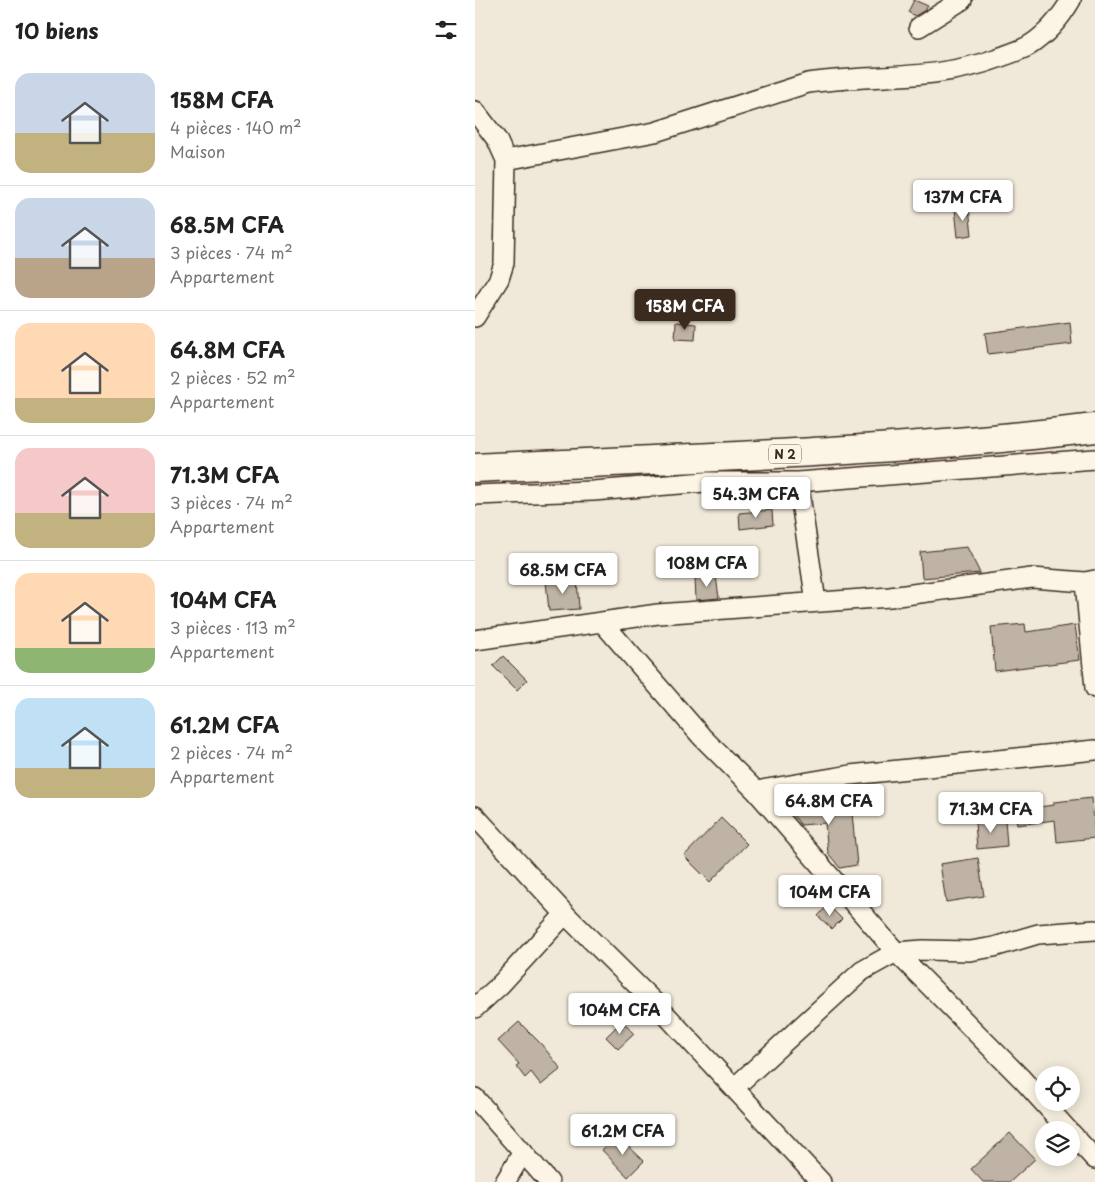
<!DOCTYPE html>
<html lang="fr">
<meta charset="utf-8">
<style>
:root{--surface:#fff;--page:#f6f6f6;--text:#222;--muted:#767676;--line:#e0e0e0;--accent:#3b2a1e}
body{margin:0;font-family:"Playpen Sans",sans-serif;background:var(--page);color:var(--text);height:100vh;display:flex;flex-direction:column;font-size:19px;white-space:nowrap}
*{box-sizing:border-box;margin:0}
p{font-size:16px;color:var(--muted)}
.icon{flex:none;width:28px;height:28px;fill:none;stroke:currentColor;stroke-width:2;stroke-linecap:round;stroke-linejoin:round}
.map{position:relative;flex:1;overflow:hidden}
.side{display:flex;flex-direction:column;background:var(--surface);width:475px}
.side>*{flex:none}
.tools{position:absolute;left:560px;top:1066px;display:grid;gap:10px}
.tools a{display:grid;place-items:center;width:45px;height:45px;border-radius:50%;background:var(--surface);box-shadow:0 2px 12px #0003;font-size:25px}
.price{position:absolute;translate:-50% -42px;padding:0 11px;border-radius:5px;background:#fff;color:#222;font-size:16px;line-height:32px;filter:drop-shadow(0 1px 2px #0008)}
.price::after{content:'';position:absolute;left:50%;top:30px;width:15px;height:11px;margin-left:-8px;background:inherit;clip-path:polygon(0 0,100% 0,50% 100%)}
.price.active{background:var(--accent);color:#fff}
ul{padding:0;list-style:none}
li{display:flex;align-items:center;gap:15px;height:125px;padding:0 15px}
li+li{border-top:1px solid var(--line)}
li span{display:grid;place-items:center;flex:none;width:140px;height:100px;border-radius:15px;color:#555}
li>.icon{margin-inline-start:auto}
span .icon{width:60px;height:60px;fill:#fffc;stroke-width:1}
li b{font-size:21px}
h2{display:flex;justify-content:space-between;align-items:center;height:60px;padding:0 15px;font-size:21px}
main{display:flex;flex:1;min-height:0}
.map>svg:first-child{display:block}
.building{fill:#beb3a4;stroke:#3b2a1e}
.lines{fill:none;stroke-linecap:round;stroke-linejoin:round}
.minor-casing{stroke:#3b2a1e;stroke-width:22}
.primary-casing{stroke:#3b2a1e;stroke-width:31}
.minor{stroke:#fcf5e5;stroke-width:19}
.primary{stroke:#fcf5e5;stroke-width:28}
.labels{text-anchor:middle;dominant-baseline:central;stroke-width:4;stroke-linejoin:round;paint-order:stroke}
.shield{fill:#fcf5e5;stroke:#75675a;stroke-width:1}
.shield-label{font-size:12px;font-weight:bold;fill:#3b2a1e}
</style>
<main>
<section class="side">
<h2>10 biens<svg class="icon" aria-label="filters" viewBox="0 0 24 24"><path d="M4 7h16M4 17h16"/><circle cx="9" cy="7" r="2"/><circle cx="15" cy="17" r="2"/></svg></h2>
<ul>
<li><span style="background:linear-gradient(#c9d6e8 60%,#c2b280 0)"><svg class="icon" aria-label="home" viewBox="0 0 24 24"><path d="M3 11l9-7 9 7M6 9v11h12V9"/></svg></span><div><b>158M CFA</b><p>4 pièces · 140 m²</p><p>Maison</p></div></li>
<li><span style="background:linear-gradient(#c9d6e8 60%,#b9a48a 0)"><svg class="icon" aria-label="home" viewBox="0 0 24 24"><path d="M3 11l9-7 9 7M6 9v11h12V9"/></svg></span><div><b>68.5M CFA</b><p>3 pièces · 74 m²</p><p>Appartement</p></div></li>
<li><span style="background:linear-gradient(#ffd9b3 75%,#c2b280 0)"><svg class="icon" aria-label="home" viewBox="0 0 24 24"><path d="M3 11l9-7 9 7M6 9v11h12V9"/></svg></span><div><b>64.8M CFA</b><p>2 pièces · 52 m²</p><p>Appartement</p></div></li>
<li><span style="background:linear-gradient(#f6c9c9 65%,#c2b280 0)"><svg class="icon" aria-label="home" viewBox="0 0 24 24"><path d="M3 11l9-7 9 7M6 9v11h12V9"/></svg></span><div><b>71.3M CFA</b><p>3 pièces · 74 m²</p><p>Appartement</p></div></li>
<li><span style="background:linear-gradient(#ffd9b3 75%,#8fb573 0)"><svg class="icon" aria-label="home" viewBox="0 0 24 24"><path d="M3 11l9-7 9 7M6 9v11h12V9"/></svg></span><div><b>104M CFA</b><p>3 pièces · 113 m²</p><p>Appartement</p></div></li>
<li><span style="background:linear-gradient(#bfe0f5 70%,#c2b280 0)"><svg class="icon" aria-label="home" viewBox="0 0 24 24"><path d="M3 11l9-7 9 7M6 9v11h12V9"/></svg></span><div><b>61.2M CFA</b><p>2 pièces · 74 m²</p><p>Appartement</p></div></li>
</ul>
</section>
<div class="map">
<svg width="620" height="1182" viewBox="0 0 620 1182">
<rect width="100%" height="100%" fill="#f0e9d9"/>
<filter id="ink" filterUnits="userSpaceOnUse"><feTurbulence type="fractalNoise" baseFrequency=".02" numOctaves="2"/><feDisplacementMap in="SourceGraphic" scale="10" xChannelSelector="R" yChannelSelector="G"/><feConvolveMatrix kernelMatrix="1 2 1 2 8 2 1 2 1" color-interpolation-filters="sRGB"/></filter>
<g filter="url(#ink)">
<path class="building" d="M 439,0 L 453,6 L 450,10 L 440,16 L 433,12 Z
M 494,208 L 497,235 L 483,237 L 480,209 Z
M 201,322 L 221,324 L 220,340 L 200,339 Z
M 595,322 L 597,344 L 513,354 L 510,333 Z
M 297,510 L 298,525 L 265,529 L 264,513 Z
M 492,547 L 505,573 L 447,578 L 445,552 Z
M 241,576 L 244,598 L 221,600 L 220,578 Z
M 102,578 L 104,609 L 74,611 L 71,581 Z
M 550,624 L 551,632 L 600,625 L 605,660 L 520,671 L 516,627 Z
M 28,656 L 52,680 L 42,690 L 18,666 Z
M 347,797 L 348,806 L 376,803 L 382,865 L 365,868 L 353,853 L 350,823 L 326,825 L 307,801 Z
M 617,798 L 620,838 L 582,842 L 580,820 L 542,825 L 540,810 L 579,805 L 579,802 Z
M 246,818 L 272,844 L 235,882 L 209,856 Z
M 530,819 L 532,846 L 502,849 L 500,822 Z
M 503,858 L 509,896 L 471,902 L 465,864 Z
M 353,905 L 367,919 L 357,929 L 343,916 Z
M 147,1021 L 159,1034 L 143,1049 L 131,1037 Z
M 44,1022 L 67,1045 L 86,1069 L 66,1085 L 56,1072 L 50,1078 L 41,1066 L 44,1064 L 23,1041 Z
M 535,1133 L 560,1159 L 535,1182 L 508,1182 L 496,1169 Z
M 142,1135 L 169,1161 L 153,1177 L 127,1150 Z"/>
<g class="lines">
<defs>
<path id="minor" d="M 444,27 L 487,0
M 0,111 L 22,140 L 31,160 L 29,263 L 24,279 L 0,317
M 31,160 L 180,132 L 333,83 C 397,74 462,81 523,58 C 533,54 545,51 555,45 C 572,34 586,17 596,0
M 323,482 L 341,602
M 0,495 L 118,491 L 230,482 L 323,482 L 620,459
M 610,582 L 620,688
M 128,623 L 227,737 L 281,791 L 421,952 L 547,1079 L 593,1130
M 0,640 L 183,614 L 415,597 L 557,578 L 610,582 L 620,580
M 281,791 L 375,775 L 620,750
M 0,816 L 90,914
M 0,1008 L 25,985 L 90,914 L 181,1004 L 346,1182
M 259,1088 L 387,971 L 421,952 L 448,950 L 495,951 L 519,947 L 563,934 L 620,930
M 0,1098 L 74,1182
M 596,1133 L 620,1159
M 30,1182 L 48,1152"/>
<path id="primary" d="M 0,468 C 207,458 414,453 620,428"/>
</defs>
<use href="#minor" class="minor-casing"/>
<use href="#primary" class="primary-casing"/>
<use href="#minor" class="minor"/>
<use href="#primary" class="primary"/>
</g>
</g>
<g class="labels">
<rect class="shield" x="294" y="444.5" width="32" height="19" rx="4"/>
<g class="shield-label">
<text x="310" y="454">N 2</text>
</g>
</g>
</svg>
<div class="tools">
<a><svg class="icon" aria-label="locate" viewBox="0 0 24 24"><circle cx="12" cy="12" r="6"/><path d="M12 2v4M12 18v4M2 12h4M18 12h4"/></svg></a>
<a><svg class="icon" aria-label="layers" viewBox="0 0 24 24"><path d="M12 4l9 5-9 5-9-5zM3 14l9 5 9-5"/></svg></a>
</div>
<b class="price" style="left:488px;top:222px">137M CFA</b>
<b class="price active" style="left:210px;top:331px">158M CFA</b>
<b class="price" style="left:281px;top:519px">54.3M CFA</b>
<b class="price" style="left:232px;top:588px">108M CFA</b>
<b class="price" style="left:88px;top:595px">68.5M CFA</b>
<b class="price" style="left:354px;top:826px">64.8M CFA</b>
<b class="price" style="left:516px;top:834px">71.3M CFA</b>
<b class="price" style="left:355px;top:917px">104M CFA</b>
<b class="price" style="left:145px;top:1035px">104M CFA</b>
<b class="price" style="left:148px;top:1156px">61.2M CFA</b>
</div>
</main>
